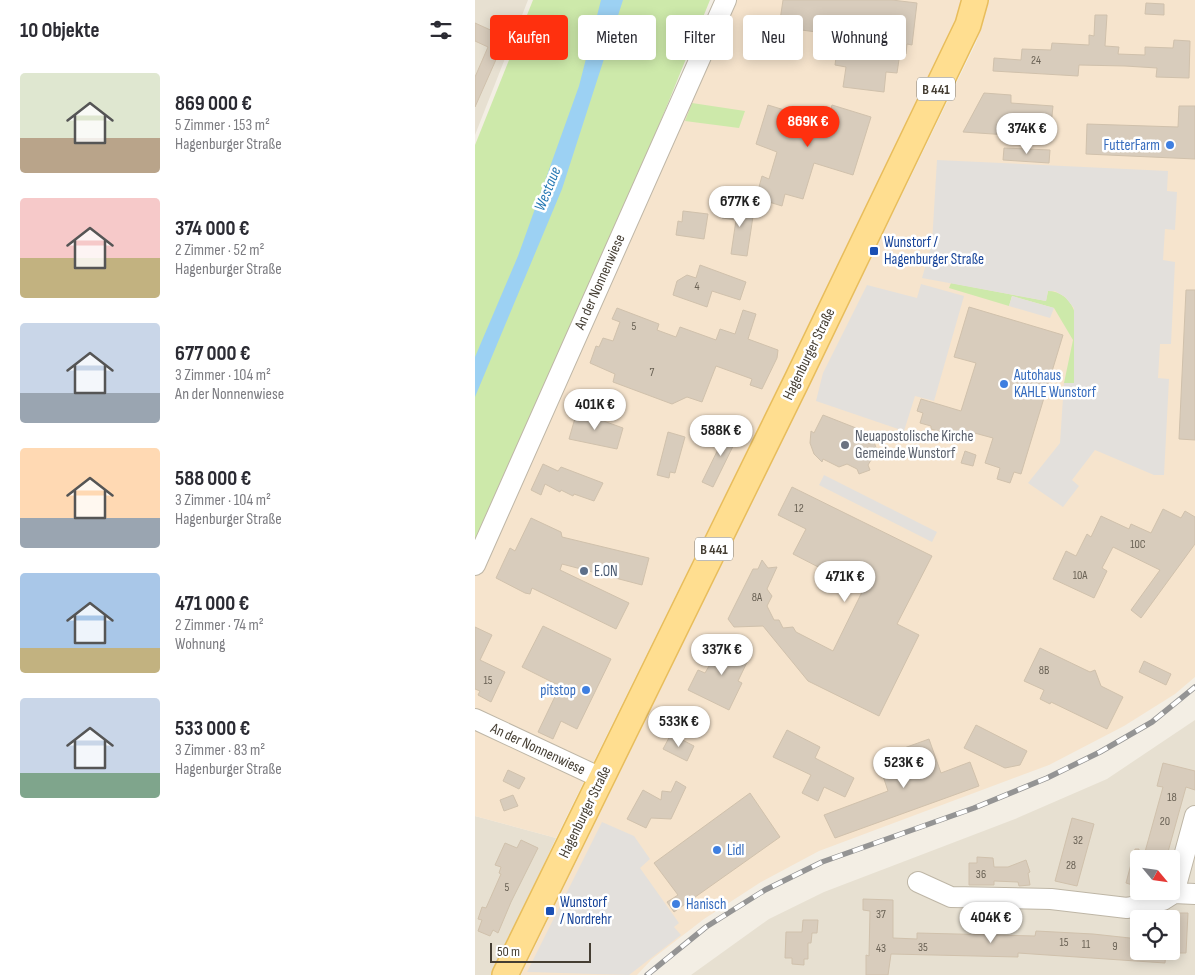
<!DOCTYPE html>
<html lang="de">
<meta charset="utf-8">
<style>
:root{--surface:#fff;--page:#f7f7f7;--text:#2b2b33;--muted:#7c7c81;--accent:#ff300e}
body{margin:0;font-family:"Sofia Sans Condensed",sans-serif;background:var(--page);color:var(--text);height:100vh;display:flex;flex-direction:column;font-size:19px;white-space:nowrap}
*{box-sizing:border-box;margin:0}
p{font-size:16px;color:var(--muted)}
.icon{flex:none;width:28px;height:28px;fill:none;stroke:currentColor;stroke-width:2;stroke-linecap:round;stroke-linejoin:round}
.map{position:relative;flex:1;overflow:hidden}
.side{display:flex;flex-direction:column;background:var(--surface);width:475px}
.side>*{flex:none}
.hud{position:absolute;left:15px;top:15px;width:475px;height:45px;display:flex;gap:10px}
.needle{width:32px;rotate:119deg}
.buttons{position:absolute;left:655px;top:850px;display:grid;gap:10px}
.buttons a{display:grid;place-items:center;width:50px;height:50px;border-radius:5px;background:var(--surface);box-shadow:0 2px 12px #0003;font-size:25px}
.scale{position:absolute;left:15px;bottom:12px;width:101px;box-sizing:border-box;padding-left:5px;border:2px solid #453e33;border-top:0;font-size:14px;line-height:18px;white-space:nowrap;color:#453e33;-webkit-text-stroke:4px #fff;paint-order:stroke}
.price{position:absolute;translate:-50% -42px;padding:0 11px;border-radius:18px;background:#fff;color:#222;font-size:16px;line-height:32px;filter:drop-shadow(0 1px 2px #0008)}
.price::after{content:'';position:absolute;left:50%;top:30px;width:15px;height:11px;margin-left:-8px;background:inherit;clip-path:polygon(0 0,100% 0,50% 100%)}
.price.on{background:var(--accent);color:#fff}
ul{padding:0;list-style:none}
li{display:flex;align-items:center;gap:15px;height:125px;padding:0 20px}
li span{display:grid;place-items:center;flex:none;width:140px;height:100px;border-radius:5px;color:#555}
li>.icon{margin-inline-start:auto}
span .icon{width:60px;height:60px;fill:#fffc;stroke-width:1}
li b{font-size:21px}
h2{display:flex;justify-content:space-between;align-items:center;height:60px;padding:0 20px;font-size:21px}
.pill{padding:0 18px;border-radius:5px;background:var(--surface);box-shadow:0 2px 12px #0003;font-size:18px;line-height:45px}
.pill.on{background:var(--accent);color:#fff}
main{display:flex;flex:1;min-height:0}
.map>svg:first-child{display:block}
.residential{fill:#e7e0d1;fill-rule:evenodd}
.commercial{fill:#f6e4cd}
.green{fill:#cde9aa}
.parking{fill:#e3e0dc}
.water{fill:#9cd1f3}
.building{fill:#d8ccbc;stroke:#d0c1ac}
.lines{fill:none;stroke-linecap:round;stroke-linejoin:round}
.minor-casing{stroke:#beb6a6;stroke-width:22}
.major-casing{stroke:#e8bd5c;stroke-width:28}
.minor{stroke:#fff;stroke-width:20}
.major{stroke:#ffde90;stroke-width:25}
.rail-casing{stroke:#949494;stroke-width:5.5}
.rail{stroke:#fff;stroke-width:4;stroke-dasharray:11;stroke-linecap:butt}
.shop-dot{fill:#3f7fe0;stroke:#fff;stroke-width:2}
.transit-dot{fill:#1a4fb4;stroke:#fff;stroke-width:2}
.worship-dot{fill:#6b7280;stroke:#fff;stroke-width:2}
.service-dot{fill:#5c6f8a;stroke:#fff;stroke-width:2}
.labels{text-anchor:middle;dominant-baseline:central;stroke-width:5;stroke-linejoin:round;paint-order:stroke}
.number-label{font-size:12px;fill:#6a6255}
.shield{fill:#fff;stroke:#7d7870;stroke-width:1}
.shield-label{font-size:14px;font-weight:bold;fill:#453e33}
.shop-label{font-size:15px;fill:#366cbe;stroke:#fff;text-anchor:start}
.transit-label{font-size:15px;fill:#164399;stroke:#fff;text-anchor:start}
.street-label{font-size:15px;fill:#453e33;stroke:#fff}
.worship-label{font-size:15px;fill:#5b616d;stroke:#fff;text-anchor:start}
.service-label{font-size:15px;fill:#4e5e75;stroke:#fff;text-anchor:start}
.water-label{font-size:16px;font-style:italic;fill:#297bb5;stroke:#fff}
</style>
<main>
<section class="side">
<h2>10 Objekte<svg class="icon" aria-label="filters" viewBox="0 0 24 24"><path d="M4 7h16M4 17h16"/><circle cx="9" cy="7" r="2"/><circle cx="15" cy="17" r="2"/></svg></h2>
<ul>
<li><span style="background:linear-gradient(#dfe7d0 65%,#b9a48a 0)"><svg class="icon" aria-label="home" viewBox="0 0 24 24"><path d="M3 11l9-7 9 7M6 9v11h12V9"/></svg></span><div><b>869 000 €</b><p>5 Zimmer · 153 m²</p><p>Hagenburger Straße</p></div></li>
<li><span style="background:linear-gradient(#f6c9c9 60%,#c2b280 0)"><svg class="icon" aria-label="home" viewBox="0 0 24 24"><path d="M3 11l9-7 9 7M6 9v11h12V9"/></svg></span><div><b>374 000 €</b><p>2 Zimmer · 52 m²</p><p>Hagenburger Straße</p></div></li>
<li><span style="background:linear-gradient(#c9d6e8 70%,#9aa5b1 0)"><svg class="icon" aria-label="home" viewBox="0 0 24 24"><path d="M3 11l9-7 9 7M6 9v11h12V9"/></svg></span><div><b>677 000 €</b><p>3 Zimmer · 104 m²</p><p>An der Nonnenwiese</p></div></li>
<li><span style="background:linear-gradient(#ffd9b3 70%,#9aa5b1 0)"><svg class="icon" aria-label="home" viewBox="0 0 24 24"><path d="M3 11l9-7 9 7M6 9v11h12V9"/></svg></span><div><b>588 000 €</b><p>3 Zimmer · 104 m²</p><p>Hagenburger Straße</p></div></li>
<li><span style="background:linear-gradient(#a9c7e8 75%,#c2b280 0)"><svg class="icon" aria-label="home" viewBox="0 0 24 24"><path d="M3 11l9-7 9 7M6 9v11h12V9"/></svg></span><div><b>471 000 €</b><p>2 Zimmer · 74 m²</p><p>Wohnung</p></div></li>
<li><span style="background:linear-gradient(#c9d6e8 75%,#7fa58c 0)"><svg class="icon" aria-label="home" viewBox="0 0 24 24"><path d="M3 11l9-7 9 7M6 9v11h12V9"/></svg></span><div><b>533 000 €</b><p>3 Zimmer · 83 m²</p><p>Hagenburger Straße</p></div></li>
</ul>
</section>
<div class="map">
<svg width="720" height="975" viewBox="0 0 720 975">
<rect width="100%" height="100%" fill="#f3eee4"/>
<path class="residential" d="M 0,0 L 53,0 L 0,135 Z
M 720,720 L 720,975 L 216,975 L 294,919 L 349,892 L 540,819 L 632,779 ZM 664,859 L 696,859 L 696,891 L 664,891 ZM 664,919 L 696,919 L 696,951 L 664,951 Z
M 0,816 L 81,838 L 18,975 L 0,975 Z"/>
<path class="commercial" d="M 258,0 L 489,0 L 485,19 L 81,838 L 0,816 L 0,576 Z
M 514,0 L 720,0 L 720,677 L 700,694 L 649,726 L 574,765 L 344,851 L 286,882 L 229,919 L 177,959 L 162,975 L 46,975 L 501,43 Z"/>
<path class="green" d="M 58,0 L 235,0 L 169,162 L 0,545 L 0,145 Z
M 217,103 L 270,111 L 264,128 L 210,121 Z
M 476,283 L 571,301 L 573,291 C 584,291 594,298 598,308 C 604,320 600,367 599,383 L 589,383 L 598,340 L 579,308 L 537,296 L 534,306 L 474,288 Z"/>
<path class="parking" d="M 462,160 L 693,171 L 692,191 L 702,192 L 700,230 L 690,229 L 688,260 L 700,262 L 696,344 L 685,344 L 683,378 L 694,379 L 689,475 L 679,475 L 620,450 L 597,480 L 604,486 L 588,507 L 553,483 L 585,443 L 589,383 L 599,383 L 599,308 L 590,297 L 580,291 L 573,291 L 571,301 L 447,278 L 457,243 Z
M 446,284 L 489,296 L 459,401 L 440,396 L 429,431 L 341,401 L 348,373 L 392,285 L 442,298 Z
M 537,296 L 579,308 L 575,318 L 534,306 Z
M 349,475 L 462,532 L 457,542 L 344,485 Z
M 127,822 L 159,836 L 175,859 L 165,868 L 204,923 L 199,927 L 206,935 L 154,975 L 52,972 Z"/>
<path class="water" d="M 126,0 L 148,0 L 87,189 L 0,397 L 0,357 L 43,256 L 104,86 Z"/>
<path class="building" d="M 308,0 L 417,0 L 442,3 L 437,45 L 432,44 L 431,54 L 425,53 L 422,73 L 411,72 L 409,92 L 368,87 L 371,67 L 360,65 L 364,35 L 304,27 Z
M 671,3 L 689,4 L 689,15 L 670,14 Z
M 620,15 L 632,15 L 630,46 L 644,47 L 643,54 L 670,55 L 670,47 L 698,48 L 699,40 L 715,41 L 714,78 L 681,77 L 682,68 L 650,66 L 604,65 L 603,76 L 518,71 L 519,58 L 546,60 L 547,49 L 576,50 L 577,43 L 614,45 L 614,35 L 619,36 Z
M 0,23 L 31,37 L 0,107 L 0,77 L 13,47 L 0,41 Z
M 509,93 L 536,95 L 536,103 L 578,106 L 576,126 L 534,123 L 533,135 L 488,132 Z
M 293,105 L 352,123 L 357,105 L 396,117 L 378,175 L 339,163 L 328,199 L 310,194 L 307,206 L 281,198 L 287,176 L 294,179 L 302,152 L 281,144 Z
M 704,106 L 720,106 L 720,159 L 611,154 L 612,124 L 703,127 Z
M 529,148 L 575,150 L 574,163 L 528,160 Z
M 249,206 L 279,210 L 272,256 L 256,254 L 261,220 L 247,218 Z
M 208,211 L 233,214 L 229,239 L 201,235 L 203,221 L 207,222 Z
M 225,265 L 271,282 L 265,300 L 237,291 L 232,307 L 198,295 L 202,281 L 212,275 L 221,278 Z
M 711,290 L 720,290 L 720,440 L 704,439 Z
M 494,307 L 588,335 L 546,474 L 539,472 L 535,483 L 522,479 L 525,468 L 510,463 L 518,438 L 492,431 L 490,439 L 456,429 L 456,426 L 445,423 L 448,413 L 442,411 L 446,399 L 486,411 L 501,363 L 479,357 Z
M 142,308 L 184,324 L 182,330 L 201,337 L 205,327 L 241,340 L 245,329 L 260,334 L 268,310 L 281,314 L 273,339 L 303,350 L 302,358 L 287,389 L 275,385 L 277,379 L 241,366 L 227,402 L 212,397 L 197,404 L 138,382 L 140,374 L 115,363 L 121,346 L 124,347 L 128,338 L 138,341 L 145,322 L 137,319 Z
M 102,411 L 123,417 L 123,419 L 148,428 L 142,449 L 94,439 Z
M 348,415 L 381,428 L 384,438 L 395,444 L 399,442 L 403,453 L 399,455 L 393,465 L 395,470 L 384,474 L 382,469 L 372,464 L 364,467 L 348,459 L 347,462 L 339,454 L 335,443 L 336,431 L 339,433 Z
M 254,427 L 265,432 L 238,487 L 227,482 Z
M 193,432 L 210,437 L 200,473 L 195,472 L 194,478 L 182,475 Z
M 490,451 L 501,455 L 498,466 L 486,463 Z
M 68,464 L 83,471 L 86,467 L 128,483 L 119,501 L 99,494 L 98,496 L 86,490 L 85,492 L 70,484 L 66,495 L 56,490 Z
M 317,487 L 457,556 L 422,624 L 444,635 L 404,716 L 333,681 L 288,626 L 259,627 L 253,619 L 278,569 L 283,569 L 287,560 L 293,568 L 302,567 L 292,589 L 297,596 L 292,606 L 299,620 L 304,620 L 308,628 L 318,627 L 321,632 L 358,651 L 388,590 L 318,554 L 331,529 L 303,515 Z
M 688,509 L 706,518 L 710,511 L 720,517 L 720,544 L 666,618 L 656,610 L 685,570 L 638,547 L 627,568 L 632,571 L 619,598 L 578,579 L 591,551 L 601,556 L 612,534 L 616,537 L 626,516 L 654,529 L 656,524 L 676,533 Z
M 56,518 L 86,532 L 87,537 L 174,558 L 167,585 L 87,564 L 85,570 L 154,603 L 141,629 L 57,588 L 55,594 L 50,593 L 21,578 L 35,548 L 40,551 Z
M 68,626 L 136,659 L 102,729 L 86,721 L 78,739 L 63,732 L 85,686 L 47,667 Z
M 0,627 L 17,635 L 5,660 L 30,672 L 16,702 L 3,695 L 5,691 L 0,689 Z
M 249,640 L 276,654 L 263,681 L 267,683 L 254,710 L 213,690 L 223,670 L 230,673 Z
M 565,648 L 615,672 L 620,670 L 626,686 L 648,697 L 632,729 L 576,702 L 575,704 L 565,699 L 569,690 L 549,681 Z
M 669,661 L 696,674 L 691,685 L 664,672 Z
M 501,725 L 552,751 L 545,765 L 530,768 L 489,748 Z
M 312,730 L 345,747 L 340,758 L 379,778 L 370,797 L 349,787 L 343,801 L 327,793 L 336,775 L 298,757 Z
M 196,734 L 219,746 L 212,761 L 188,749 Z
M 454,739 L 466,773 L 495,762 L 504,786 L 360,838 L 349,815 L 413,791 L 407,773 L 412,771 L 407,756 Z
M 688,763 L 720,771 L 720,790 L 711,787 L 691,859 L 668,859 L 688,787 L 682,786 Z
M 33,770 L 50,778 L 44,789 L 28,781 Z
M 201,781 L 211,787 L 196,819 L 176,818 L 171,828 L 152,819 L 168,790 L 186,800 L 187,791 L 196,792 Z
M 275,793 L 305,837 L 199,912 L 192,902 L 203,895 L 179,863 Z
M 38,795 L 43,806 L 29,811 L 25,800 Z
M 597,818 L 619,824 L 602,886 L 580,881 Z
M 46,840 L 63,848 L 36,902 L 23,933 L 18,930 L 15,936 L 3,931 L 7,920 L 3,919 L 7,907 L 11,908 L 26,874 L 24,873 L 26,867 L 20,865 L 30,843 L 42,848 Z
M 660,849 L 664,849 L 664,887 L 651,883 Z
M 502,857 L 518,858 L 519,867 L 533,867 L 551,860 L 555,872 L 553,873 L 555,885 L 544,886 L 543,882 L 519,881 L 519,885 L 494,885 L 494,863 L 502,863 Z
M 388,899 L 418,900 L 418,938 L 442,939 L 442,933 L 560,936 L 561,931 L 618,934 L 664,939 L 664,951 L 691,951 L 690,963 L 543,953 L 543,957 L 416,954 L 413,975 L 391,975 L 391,955 L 394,956 L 395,911 L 388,910 Z
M 702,913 L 713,913 L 711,953 L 699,953 Z
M 328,920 L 343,920 L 342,933 L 337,933 L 336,943 L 333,943 L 333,959 L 329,959 L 329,965 L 317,964 L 317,958 L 310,958 L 311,932 L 327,932 Z"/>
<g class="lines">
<defs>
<path id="minor" d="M 0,565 L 251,0
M 0,719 L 126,778
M 443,882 L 476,897 L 576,899 L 652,908 L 688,900 L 699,893 L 720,894
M 699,893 L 720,816"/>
<path id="major" d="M 30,975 L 323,378 L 493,25 L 500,0"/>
</defs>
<use href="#minor" class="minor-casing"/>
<use href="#major" class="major-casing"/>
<use href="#minor" class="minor"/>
<use href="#major" class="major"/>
<defs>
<path id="rail" d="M 172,975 L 231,927 L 290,890 L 347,862 L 499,808 L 572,778 L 625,752 L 677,722 L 720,687"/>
</defs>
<use href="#rail" class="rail-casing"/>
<use href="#rail" class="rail"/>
</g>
<g class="shop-dot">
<circle cx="695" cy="145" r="5"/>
<circle cx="529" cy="384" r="5"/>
<circle cx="111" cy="690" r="5"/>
<circle cx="242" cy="850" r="5"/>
<circle cx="201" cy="904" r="5"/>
</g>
<g class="transit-dot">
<rect x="394" y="246" width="10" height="10" rx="2.5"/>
<rect x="70" y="906" width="10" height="10" rx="2.5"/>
</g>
<circle class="worship-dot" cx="370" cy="445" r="5"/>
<circle class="service-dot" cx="109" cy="571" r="5"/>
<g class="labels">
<g class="number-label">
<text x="561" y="60">24</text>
<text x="222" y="286">4</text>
<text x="159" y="326">5</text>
<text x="177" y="372">7</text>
<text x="324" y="508">12</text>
<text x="663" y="544">10C</text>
<text x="605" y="575">10A</text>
<text x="282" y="597">8A</text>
<text x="569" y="670">8B</text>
<text x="13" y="680">15</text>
<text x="697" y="797">18</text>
<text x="690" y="821">20</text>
<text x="603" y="840">32</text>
<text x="596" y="865">28</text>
<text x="506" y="874">36</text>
<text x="32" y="887">5</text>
<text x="406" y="914">37</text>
<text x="589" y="942">15</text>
<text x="611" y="944">11</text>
<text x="640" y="946">9</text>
<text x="448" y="947">35</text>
<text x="406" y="948">43</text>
</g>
<g class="shield">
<rect x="442" y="77.5" width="38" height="23" rx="4"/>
<rect x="220" y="537.5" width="38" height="23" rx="4"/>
</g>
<g class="shield-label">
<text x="461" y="89">B 441</text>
<text x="239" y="549">B 441</text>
</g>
<g class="shop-label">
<text x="685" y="145" text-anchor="end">FutterFarm</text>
<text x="539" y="375">Autohaus<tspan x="539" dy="17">KAHLE Wunstorf</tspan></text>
<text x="101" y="690" text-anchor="end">pitstop</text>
<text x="252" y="850">Lidl</text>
<text x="211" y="904">Hanisch</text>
</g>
<g class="transit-label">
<text x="409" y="242">Wunstorf /<tspan x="409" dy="17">Hagenburger Straße</tspan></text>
<text x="85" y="902">Wunstorf<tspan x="85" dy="17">/ Nordrehr</tspan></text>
</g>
<g class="street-label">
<text transform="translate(125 282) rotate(-66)">An der Nonnenwiese</text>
<text transform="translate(334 354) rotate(-64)">Hagenburger Straße</text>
<text transform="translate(63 749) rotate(25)">An der Nonnenwiese</text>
<text transform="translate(110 812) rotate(-64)">Hagenburger Straße</text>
</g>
<g class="worship-label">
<text x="380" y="436">Neuapostolische Kirche<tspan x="380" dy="17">Gemeinde Wunstorf</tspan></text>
</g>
<g class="service-label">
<text x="119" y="571">E.ON</text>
</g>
<g class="water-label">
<text transform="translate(73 189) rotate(-68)">Westaue</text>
</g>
</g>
</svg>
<div class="buttons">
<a><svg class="needle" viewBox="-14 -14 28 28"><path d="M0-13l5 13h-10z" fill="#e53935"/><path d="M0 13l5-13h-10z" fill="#7c7c81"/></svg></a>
<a><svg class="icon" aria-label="locate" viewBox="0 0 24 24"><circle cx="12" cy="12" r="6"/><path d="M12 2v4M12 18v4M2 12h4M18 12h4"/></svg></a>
</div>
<div class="scale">50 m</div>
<b class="price on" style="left:333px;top:148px">869K €</b>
<b class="price" style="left:552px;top:155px">374K €</b>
<b class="price" style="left:265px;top:228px">677K €</b>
<b class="price" style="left:120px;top:431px">401K €</b>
<b class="price" style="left:246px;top:457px">588K €</b>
<b class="price" style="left:370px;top:603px">471K €</b>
<b class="price" style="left:247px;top:676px">337K €</b>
<b class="price" style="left:204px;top:748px">533K €</b>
<b class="price" style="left:429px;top:789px">523K €</b>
<b class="price" style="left:516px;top:944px">404K €</b>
<div class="hud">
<a class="pill on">Kaufen</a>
<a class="pill">Mieten</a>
<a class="pill">Filter</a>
<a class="pill">Neu</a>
<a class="pill">Wohnung</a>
</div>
</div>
</main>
